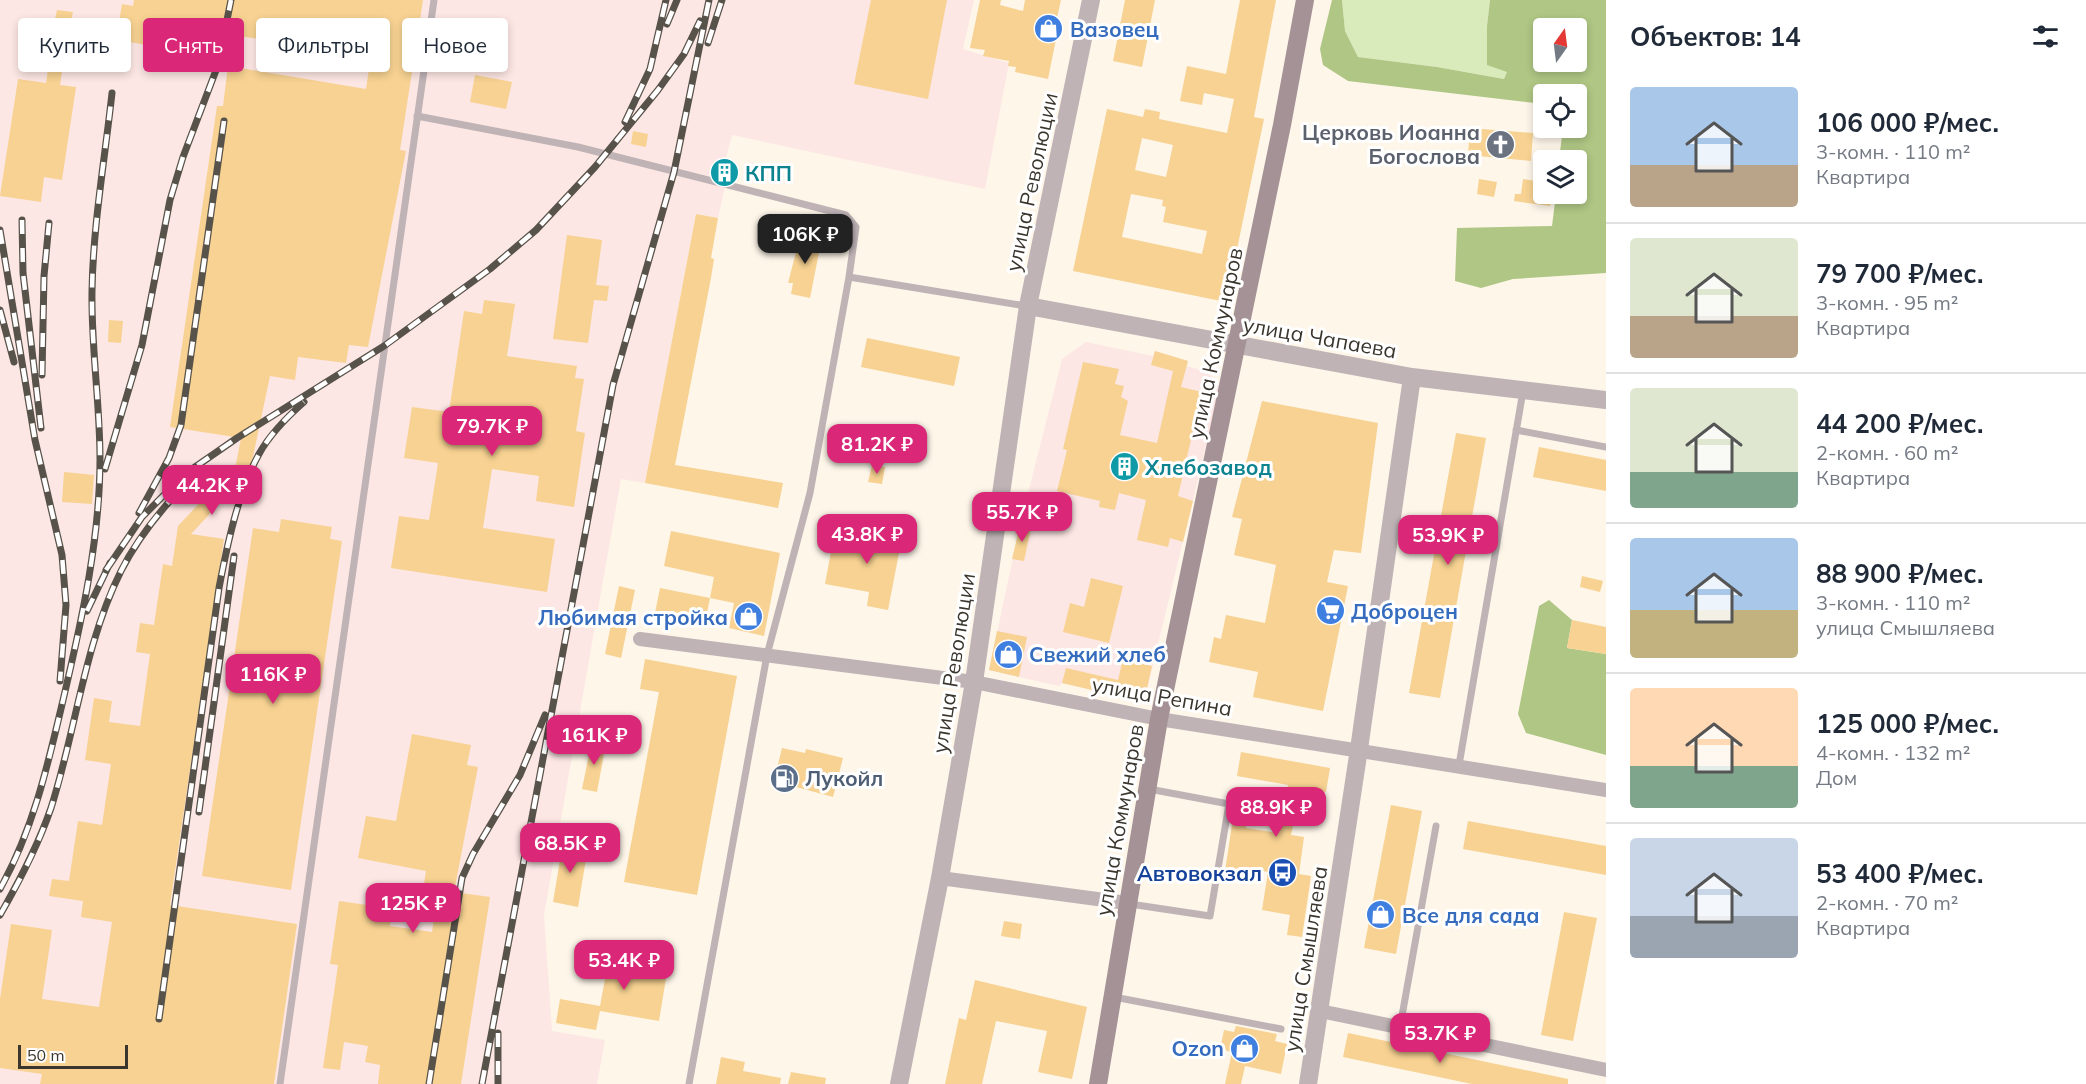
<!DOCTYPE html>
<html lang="ru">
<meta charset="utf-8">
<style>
:root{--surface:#fff;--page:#f6f6f7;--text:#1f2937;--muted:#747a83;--line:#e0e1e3;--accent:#db2777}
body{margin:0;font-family:Mulish,sans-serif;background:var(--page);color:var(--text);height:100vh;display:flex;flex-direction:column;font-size:22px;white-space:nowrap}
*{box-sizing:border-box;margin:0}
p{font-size:20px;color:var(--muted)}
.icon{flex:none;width:33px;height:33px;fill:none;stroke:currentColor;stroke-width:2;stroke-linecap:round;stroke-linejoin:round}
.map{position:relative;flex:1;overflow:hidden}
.panel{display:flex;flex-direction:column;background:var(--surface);width:480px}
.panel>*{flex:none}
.hud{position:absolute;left:18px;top:18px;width:570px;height:54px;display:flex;gap:12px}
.needle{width:39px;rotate:14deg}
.buttons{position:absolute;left:1533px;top:18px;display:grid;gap:12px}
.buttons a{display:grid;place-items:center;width:54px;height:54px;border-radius:6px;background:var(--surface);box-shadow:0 3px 9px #0003;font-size:30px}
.scale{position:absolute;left:18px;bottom:15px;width:110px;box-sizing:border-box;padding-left:6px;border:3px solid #3a352d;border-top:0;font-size:16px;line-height:21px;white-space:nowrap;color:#3a352d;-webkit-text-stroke:4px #fff;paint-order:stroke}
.price{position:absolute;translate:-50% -51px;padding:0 14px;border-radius:12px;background:var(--accent);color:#fff;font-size:20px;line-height:39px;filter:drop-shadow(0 2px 3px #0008)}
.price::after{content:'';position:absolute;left:50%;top:36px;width:18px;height:14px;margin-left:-9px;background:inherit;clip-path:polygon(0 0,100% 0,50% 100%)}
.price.on{background:#222;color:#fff}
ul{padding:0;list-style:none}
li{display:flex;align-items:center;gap:18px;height:150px;padding:0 24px}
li+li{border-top:2px solid var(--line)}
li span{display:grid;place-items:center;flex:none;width:168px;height:120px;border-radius:6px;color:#555}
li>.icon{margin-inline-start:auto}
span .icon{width:72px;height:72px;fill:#fffc;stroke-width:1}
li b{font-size:26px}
h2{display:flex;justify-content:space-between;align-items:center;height:72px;padding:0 24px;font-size:26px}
.chip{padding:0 21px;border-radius:6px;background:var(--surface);box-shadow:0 3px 9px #0003;font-size:21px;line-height:54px}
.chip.on{background:var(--accent);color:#fff}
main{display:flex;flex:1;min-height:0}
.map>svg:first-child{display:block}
.industrial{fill:#fde7e4}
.green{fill:#d9ebbb}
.forest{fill:#afc684;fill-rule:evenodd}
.building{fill:#f7d292;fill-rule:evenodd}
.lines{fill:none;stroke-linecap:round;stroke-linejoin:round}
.service{stroke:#bfb3b6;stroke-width:7}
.minor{stroke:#bfb3b6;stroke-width:14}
.tertiary{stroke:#bfb3b6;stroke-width:18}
.secondary{stroke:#a49297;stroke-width:18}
.rail-casing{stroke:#58534a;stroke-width:7}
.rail{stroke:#fff;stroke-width:4.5;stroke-dasharray:14;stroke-linecap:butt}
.labels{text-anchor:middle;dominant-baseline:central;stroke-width:6;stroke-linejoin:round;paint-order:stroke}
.shop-label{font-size:21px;font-weight:bold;fill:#366cbe;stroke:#fff;text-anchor:start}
.worship-label{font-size:21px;font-weight:bold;fill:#5b616d;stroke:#fff;text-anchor:end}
.culture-label{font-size:21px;font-weight:bold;fill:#0d838f;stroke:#fff;text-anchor:start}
.street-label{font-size:21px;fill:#3a352d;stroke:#fff}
.service-label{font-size:21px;font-weight:bold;fill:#4e5e75;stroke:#fff;text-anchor:start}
.transit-label{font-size:21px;font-weight:bold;fill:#164399;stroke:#fff;text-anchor:end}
</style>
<main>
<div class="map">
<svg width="1606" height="1084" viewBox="0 0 1606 1084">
<rect width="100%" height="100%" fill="#fef6e9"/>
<path class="industrial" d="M 0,0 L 974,0 L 963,49 L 1009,63 L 985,189 L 732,135 L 724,165 L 735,168 L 732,183 L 726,182 L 718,218 L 696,214 L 645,483 L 621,479 L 544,915 L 552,1031 L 605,1040 L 597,1084 L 0,1084 Z
M 1086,342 L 1153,356 L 1155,351 L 1188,361 L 1187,366 L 1208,372 L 1220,388 L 1144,702 L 1062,683 L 1059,686 L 989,670 L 1020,525 L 1062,359 Z"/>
<path class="green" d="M 1342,0 L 1490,0 L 1487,26 L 1507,72 L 1504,79 L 1437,67 L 1358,57 L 1345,31 Z"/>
<path class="forest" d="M 1332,0 L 1342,0 L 1345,31 L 1358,57 L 1437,67 L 1504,79 L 1507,72 L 1487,65 L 1487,26 L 1490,0 L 1606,0 L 1606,273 L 1513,279 L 1481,288 L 1455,281 L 1457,228 L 1552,226 L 1556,194 L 1576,194 L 1576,160 L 1559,160 L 1563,128 L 1576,128 L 1576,94 L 1544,94 L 1543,104 L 1348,81 L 1323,65 L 1320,49 ZM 1544,28 L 1576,28 L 1576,62 L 1544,62 Z
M 1549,600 L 1572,620 L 1567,648 L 1606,654 L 1606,755 L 1526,733 L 1518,714 L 1539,606 Z"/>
<path class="building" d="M 134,0 L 423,0 L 400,150 L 406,151 L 368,347 L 349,345 L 346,363 L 298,357 L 295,380 L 270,376 L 250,471 L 191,534 L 224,539 L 170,905 L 297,924 L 274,1084 L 40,1084 L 42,1074 L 0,1068 L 0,999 L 11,924 L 52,930 L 42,999 L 99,1007 L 112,922 L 81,917 L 83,901 L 49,896 L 52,879 L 69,881 L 78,821 L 102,825 L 111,764 L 85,760 L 94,698 L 112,701 L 109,722 L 140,726 L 150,654 L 136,652 L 140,623 L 154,625 L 163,564 L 172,566 L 178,526 L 236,464 L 241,438 L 170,427 L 217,106 L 223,106 L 228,66 L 366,89 L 371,55 L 218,33 L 214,57 L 68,31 L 60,85 L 76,87 L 62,180 L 44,177 L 41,202 L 0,196 L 18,79 L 46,83 L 54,29 L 48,28 L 50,18 L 55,19 L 57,10 L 73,12 L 71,21 L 118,28 L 122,4 L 133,6 Z
M 871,0 L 947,0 L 928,99 L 854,84 Z
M 980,0 L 1001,0 L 1000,5 L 1023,11 L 1025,0 L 1061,0 L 1057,18 L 1060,19 L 1048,79 L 1015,72 L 1016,67 L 1008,66 L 1009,61 L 983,56 L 985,50 L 970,48 Z
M 1125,0 L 1155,0 L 1142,67 L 1113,61 Z
M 1240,0 L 1276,0 L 1254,117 L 1264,119 L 1226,302 L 1073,271 L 1107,109 L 1143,117 L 1145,109 L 1160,112 L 1159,119 L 1227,133 L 1234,99 L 1204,93 L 1202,105 L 1180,101 L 1187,66 L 1226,74 ZM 1142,138 L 1173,145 L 1166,177 L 1135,170 ZM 1131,194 L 1163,200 L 1162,206 L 1166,207 L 1163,222 L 1207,231 L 1202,254 L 1122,237 Z
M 475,75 L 512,82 L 506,109 L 470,102 Z
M 1470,128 L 1533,133 L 1531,161 L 1468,155 Z
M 633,131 L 648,134 L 646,147 L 631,144 Z
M 716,164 L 735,168 L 732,180 L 713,175 Z
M 1479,179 L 1497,182 L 1494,197 L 1477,194 Z
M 1523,179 L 1544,182 L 1544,194 L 1552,194 L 1550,206 L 1514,201 L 1515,194 L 1521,194 Z
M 696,214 L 718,218 L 711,258 L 714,259 L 711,278 L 675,465 L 783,483 L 778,508 L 645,483 Z
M 801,233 L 822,237 L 810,298 L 791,294 L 793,283 L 788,283 Z
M 567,235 L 602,240 L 596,285 L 609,286 L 607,301 L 594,300 L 588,343 L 553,339 Z
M 484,300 L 515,304 L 507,356 L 577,366 L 575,378 L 584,379 L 576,431 L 585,433 L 574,507 L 536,501 L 539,476 L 492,469 L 483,528 L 555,539 L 547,592 L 391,568 L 399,516 L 429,520 L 438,463 L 404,458 L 412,407 L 449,412 L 464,311 L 482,314 Z
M 109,320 L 123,321 L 121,343 L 108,342 Z
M 867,338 L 960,357 L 954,386 L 861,367 Z
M 1155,351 L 1188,361 L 1181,387 L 1202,392 L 1178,496 L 1193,501 L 1183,542 L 1170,538 L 1168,547 L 1137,540 L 1146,500 L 1119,493 L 1115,510 L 1099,507 L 1100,501 L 1057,491 L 1067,450 L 1063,449 L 1083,362 L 1119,369 L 1115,384 L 1124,386 L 1121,397 L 1128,401 L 1120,435 L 1157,443 L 1173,371 L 1151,365 Z
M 1262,401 L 1378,423 L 1361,553 L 1334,550 L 1327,582 L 1348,586 L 1323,711 L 1253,697 L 1258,672 L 1209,662 L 1214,637 L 1221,639 L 1226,615 L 1265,623 L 1276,565 L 1234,555 L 1242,519 L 1232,517 Z
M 1456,433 L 1486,438 L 1440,698 L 1409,693 Z
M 1539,447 L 1606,460 L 1606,491 L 1533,477 Z
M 872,465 L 885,467 L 882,484 L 868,482 Z
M 64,472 L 94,475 L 92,504 L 62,502 Z
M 281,519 L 332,527 L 330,539 L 342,541 L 291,890 L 202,876 L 253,528 L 279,532 Z
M 882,523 L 904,527 L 888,610 L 867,606 L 869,592 L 825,584 L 834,535 L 878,543 Z
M 1020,525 L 1031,528 L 1024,561 L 1012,559 Z
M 671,531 L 780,553 L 764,636 L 729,628 L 734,603 L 710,598 L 714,577 L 664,566 Z
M 1582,576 L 1603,581 L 1600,592 L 1580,587 Z
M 1091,578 L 1123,586 L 1109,643 L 1063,632 L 1070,603 L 1084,607 Z
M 619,586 L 635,590 L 621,658 L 605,654 Z
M 660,588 L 710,598 L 704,628 L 654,618 Z
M 1572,620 L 1606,627 L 1606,654 L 1567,648 Z
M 997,631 L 1027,637 L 1019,677 L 989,670 Z
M 645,659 L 737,676 L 697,895 L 624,882 L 659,692 L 640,689 Z
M 1123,659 L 1152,666 L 1144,702 L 1062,683 L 1066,668 L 1118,680 Z
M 412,734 L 471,745 L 467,765 L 478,767 L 454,892 L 490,897 L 461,1084 L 378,1084 L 380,1065 L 365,1062 L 368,1046 L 344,1042 L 340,1070 L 323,1068 L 338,965 L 330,964 L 339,901 L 367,905 L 369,897 L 389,900 L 388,909 L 393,909 L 390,926 L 432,932 L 436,904 L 421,902 L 426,871 L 358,858 L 366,816 L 396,821 Z
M 592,740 L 606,743 L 597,792 L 582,789 Z
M 782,748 L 805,753 L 806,749 L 843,758 L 833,797 L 774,781 Z
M 1241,752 L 1330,768 L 1326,792 L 1301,787 L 1291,835 L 1304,837 L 1299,874 L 1311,876 L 1302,937 L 1287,935 L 1290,915 L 1262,910 L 1268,872 L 1240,867 L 1238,880 L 1224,878 L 1234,811 L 1248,813 L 1246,828 L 1278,833 L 1288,785 L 1237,776 Z
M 1391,805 L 1422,811 L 1396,954 L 1364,948 Z
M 1468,821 L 1606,846 L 1606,875 L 1463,849 Z
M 563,842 L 588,847 L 578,907 L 553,902 Z
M 1564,912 L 1597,918 L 1573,1041 L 1541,1035 Z
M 1004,921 L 1022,924 L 1020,939 L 1001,936 Z
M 629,947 L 670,954 L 659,1021 L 600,1011 L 596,1030 L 556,1023 L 560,999 L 600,1006 L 608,963 L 626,966 Z
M 975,980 L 1087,1007 L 1072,1079 L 1038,1072 L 1047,1031 L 996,1021 L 982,1084 L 945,1084 L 959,1018 L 966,1020 Z
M 1236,1026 L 1277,1034 L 1275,1041 L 1287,1044 L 1281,1074 L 1245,1066 L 1241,1084 L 1225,1084 L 1232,1052 L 1220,1049 L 1224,1030 L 1234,1032 Z
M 1348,1033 L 1568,1079 L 1568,1084 L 1472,1084 L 1343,1057 Z
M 721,1057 L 745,1062 L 743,1071 L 781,1078 L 780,1084 L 716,1084 Z
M 791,1072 L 826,1078 L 825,1084 L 788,1084 Z"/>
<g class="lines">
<path class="service" d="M 417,116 L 578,147 L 846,215 L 856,227 L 849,277
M 1516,430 L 1606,447
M 1459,765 L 1523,391
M 1130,904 L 1210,916 L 1229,804 L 1149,789
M 1114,997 L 1281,1029
M 1400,1027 L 1436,826
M 280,1084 L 434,0
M 689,1084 L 767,655 L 810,493 L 849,277 L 1026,306"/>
<path class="minor" d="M 640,639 L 974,682 L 1159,719 L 1606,790
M 940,878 L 1127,903
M 1320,1011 L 1606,1070"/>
<path class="tertiary" d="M 1028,306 L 1412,377 L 1606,400
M 899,1084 L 940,878 L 974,682 L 1028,306 L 1091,0
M 1308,1084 L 1359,749 L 1412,377"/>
<path class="secondary" d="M 1098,1084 L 1159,719 L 1282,125 L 1305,0"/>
<defs>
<path id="rail" d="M 667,24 L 677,0
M 708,43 L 722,0
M 625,122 L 650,69 L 666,0
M 22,220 L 23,273 L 41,428
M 0,230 L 35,440 L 62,555 L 66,605 L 60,681
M 0,310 L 14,362
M 42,375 L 44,276 L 49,223
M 105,469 L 142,345 L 170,200 L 183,157 L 218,65 L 231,0
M 139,513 L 169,458 L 181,425 L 224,121
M 106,570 L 142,517 L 185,474 L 237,438 L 384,346 L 490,269 L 536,230 L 595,167 L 658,90 L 684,54 L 700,21
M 87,611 L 110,563
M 199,812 L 234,556
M 0,889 C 34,828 48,764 64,696 C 82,619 100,538 100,459 C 100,403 91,347 92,291 C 93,225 105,158 112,93
M 0,915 C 20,880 38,846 51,808 C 76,730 84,645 121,571 C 138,537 162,508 189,480
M 159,1019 L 219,588 C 227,546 238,492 259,454 C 270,434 287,417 304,402
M 498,1033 L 498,1084
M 429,1084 L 462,878 L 473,854 L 520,775 L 545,715
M 482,1084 L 613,385 L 674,172 L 709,0"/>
</defs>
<use href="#rail" class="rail-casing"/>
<use href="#rail" class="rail"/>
</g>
<defs>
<symbol id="shop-disc" viewBox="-11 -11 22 22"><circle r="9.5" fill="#3f7fe0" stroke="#fff"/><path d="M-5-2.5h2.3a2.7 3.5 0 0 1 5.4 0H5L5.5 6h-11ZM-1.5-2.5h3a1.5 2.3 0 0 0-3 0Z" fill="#fff"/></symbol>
<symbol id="church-disc" viewBox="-11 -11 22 22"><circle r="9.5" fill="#6b7280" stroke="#fff"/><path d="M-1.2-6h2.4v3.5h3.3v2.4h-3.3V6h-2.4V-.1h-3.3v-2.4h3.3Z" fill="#fff"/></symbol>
<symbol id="building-disc" viewBox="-11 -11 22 22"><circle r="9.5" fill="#0f9aa8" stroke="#fff"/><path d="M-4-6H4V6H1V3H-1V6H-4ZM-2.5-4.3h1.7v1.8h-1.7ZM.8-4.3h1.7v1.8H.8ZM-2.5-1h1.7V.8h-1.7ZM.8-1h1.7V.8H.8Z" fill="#fff"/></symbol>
<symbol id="supermarket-disc" viewBox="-11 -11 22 22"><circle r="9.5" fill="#3f7fe0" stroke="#fff"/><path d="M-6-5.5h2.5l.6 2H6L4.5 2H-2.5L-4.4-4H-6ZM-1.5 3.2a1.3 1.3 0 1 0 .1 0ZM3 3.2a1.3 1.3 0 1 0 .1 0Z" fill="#fff"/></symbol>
<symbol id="fuel-disc" viewBox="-11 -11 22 22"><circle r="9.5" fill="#5c6f8a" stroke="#fff"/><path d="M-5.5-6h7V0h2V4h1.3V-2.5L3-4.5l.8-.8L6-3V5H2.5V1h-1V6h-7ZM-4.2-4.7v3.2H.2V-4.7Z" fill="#fff"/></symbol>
<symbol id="bus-disc" viewBox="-11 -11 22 22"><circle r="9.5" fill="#1a4fb4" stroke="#fff"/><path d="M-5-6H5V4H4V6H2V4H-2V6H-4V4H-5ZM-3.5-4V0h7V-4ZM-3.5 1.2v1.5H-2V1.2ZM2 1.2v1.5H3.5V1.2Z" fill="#fff"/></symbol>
</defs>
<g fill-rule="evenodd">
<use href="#shop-disc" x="1032" y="12" width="33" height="33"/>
<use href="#church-disc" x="1484" y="128" width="33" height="33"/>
<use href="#building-disc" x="708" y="156" width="33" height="33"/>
<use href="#building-disc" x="1108" y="450" width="33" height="33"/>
<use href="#supermarket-disc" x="1314" y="594" width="33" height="33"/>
<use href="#shop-disc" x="732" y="600" width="33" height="33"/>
<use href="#shop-disc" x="992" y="638" width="33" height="33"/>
<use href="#fuel-disc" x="768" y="762" width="33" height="33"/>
<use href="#bus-disc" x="1266" y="856" width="33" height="33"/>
<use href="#shop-disc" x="1364" y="898" width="33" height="33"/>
<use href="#shop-disc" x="1228" y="1032" width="33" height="33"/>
</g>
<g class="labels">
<g class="shop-label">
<text x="1070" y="29">Вазовец</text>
<text x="1351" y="611">Доброцен</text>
<text x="728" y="617" text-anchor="end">Любимая стройка</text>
<text x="1029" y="654">Свежий хлеб</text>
<text x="1402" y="915">Все для сада</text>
<text x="1224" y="1048" text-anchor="end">Ozon</text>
</g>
<g class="worship-label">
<text x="1480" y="132">Церковь Иоанна<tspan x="1480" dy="24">Богослова</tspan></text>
</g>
<g class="culture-label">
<text x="745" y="173">КПП</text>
<text x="1145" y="467">Хлебозавод</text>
</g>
<g class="street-label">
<text transform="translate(1031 182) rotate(-78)">улица Революции</text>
<text transform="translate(1320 337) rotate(10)">улица Чапаева</text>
<text transform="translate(1215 343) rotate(-78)">улица Коммунаров</text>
<text transform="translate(953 663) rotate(-81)">улица Революции</text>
<text transform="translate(1162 696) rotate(10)">улица Репина</text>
<text transform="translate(1119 820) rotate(-80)">улица Коммунаров</text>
<text transform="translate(1305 959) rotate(-81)">улица Смышляева</text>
</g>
<g class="service-label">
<text x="805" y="778">Лукойл</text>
</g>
<g class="transit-label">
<text x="1262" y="873">Автовокзал</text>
</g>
</g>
</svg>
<div class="buttons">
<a><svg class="needle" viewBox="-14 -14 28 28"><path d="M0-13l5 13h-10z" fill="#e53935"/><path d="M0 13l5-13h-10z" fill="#747a83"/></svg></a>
<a><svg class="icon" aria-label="locate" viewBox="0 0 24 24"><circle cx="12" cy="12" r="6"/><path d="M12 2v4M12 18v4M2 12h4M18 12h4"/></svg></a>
<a><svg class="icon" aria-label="layers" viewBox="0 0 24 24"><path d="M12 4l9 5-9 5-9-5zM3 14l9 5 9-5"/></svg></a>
</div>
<div class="scale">50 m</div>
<b class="price on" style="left:805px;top:265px">106K ₽</b>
<b class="price" style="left:492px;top:457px">79.7K ₽</b>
<b class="price" style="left:877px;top:475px">81.2K ₽</b>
<b class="price" style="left:212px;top:516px">44.2K ₽</b>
<b class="price" style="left:1022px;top:543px">55.7K ₽</b>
<b class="price" style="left:867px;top:565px">43.8K ₽</b>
<b class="price" style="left:1448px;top:566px">53.9K ₽</b>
<b class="price" style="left:273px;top:705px">116K ₽</b>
<b class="price" style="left:594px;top:766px">161K ₽</b>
<b class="price" style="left:1276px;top:838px">88.9K ₽</b>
<b class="price" style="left:570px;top:874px">68.5K ₽</b>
<b class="price" style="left:413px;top:934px">125K ₽</b>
<b class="price" style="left:624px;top:991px">53.4K ₽</b>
<b class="price" style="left:1440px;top:1064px">53.7K ₽</b>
<div class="hud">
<a class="chip">Купить</a>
<a class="chip on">Снять</a>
<a class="chip">Фильтры</a>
<a class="chip">Новое</a>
</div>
</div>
<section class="panel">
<h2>Объектов: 14<svg class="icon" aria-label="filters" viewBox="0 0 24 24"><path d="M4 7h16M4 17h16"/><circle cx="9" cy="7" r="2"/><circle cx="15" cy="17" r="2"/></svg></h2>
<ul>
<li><span style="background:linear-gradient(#a9c7e8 65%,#b9a48a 0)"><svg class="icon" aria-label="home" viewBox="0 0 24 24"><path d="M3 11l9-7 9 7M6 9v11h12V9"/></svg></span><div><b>106 000 ₽/мес.</b><p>3-комн. · 110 m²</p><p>Квартира</p></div></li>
<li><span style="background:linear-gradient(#dfe7d0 65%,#b9a48a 0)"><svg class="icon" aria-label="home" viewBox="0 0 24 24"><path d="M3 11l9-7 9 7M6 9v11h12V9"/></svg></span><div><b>79 700 ₽/мес.</b><p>3-комн. · 95 m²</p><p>Квартира</p></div></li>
<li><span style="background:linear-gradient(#dfe7d0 70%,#7fa58c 0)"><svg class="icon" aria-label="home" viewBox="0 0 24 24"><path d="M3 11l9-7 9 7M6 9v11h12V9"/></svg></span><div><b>44 200 ₽/мес.</b><p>2-комн. · 60 m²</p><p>Квартира</p></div></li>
<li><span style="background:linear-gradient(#a9c7e8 60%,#c2b280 0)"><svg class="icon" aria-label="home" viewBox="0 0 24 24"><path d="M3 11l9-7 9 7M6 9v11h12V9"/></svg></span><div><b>88 900 ₽/мес.</b><p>3-комн. · 110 m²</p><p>улица Смышляева</p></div></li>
<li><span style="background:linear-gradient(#ffd9b3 65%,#7fa58c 0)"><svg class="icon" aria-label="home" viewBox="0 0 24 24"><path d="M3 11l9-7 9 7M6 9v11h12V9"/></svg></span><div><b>125 000 ₽/мес.</b><p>4-комн. · 132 m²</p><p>Дом</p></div></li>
<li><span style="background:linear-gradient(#c9d6e8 65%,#9aa5b1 0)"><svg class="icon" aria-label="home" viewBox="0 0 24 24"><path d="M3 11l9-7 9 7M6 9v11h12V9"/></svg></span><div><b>53 400 ₽/мес.</b><p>2-комн. · 70 m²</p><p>Квартира</p></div></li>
</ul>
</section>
</main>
